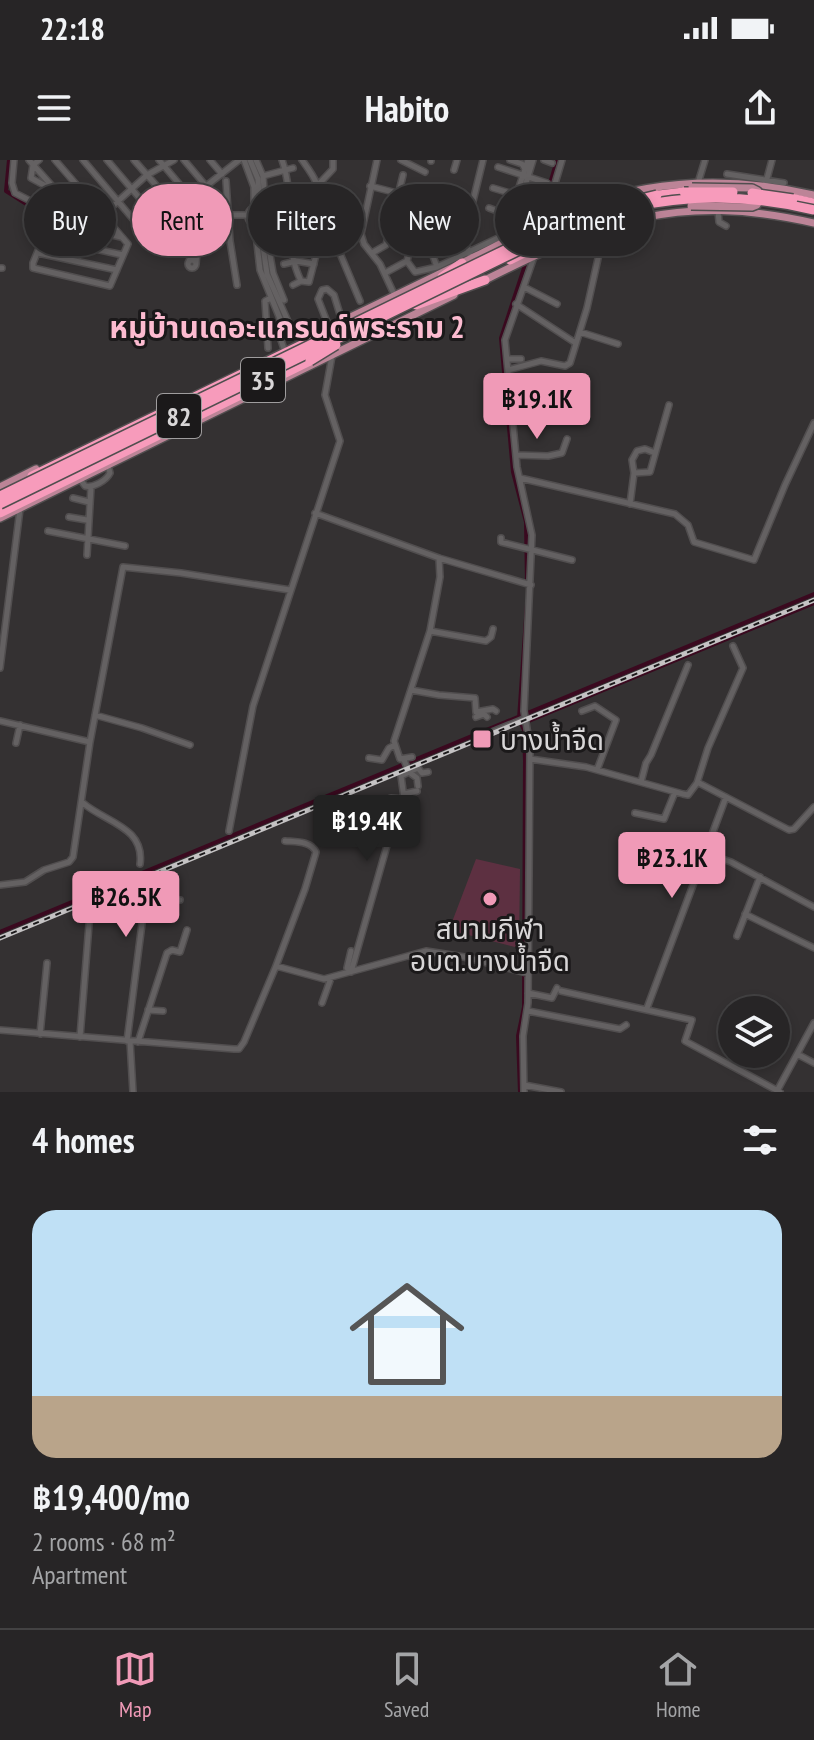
<!DOCTYPE html>
<meta charset="utf-8">
<style>
:root{--surface:#272526;--page:#333132;--text:#f1f3f6;--muted:#a4a5a7;--line:#434243;--accent:#f09ab7}
body{margin:0;font-family:"PT Sans Narrow","Noto Sans Thai",sans-serif;background:var(--page);color:var(--text);height:100vh;display:flex;flex-direction:column;font-size:30px;white-space:nowrap}
*{box-sizing:border-box;margin:0}
p{font-size:26px;color:var(--muted)}
.icon{flex:none;width:44px;height:44px;fill:none;stroke:currentColor;stroke-width:2;stroke-linecap:round;stroke-linejoin:round}
.map{position:relative;height:932px;overflow:hidden}
.details{display:flex;flex-direction:column;background:var(--surface);flex:1}
.details>*{flex:none}
.top-card{position:absolute;left:24px;top:24px;width:766px;height:72px;display:flex;gap:16px}
.tools{position:absolute;left:718px;top:836px;display:grid;gap:16px}
.tools a{display:grid;place-items:center;width:72px;height:72px;border-radius:50%;background:var(--surface);box-shadow:0 4px 12px #0003,0 0 0 2px var(--line);font-size:40px}
.price{position:absolute;translate:-50% -68px;padding:0 18px;border-radius:8px;background:var(--accent);color:#111;font-size:26px;line-height:52px;filter:drop-shadow(0 2px 4px #0008)}
.price::after{content:'';position:absolute;left:50%;top:48px;width:24px;height:18px;margin-left:-12px;background:inherit;clip-path:polygon(0 0,100% 0,50% 100%)}
.price.current{background:#222;color:#fff}
ul{padding:0;list-style:none}
li{display:grid;align-content:center;gap:16px;height:424px;padding:0 32px}
li+li{border-top:2px solid var(--line)}
li span{display:grid;place-items:center;height:248px;border-radius:24px;color:#555}
li>.icon{margin-inline-start:auto}
span .icon{width:144px;height:144px;fill:#fffc;stroke-width:1}
li b{font-size:34px}
h2{display:flex;justify-content:space-between;align-items:center;height:96px;padding:0 32px;font-size:34px}
.tag{padding:0 28px;border-radius:36px;background:var(--surface);box-shadow:0 4px 12px #0003,0 0 0 2px var(--line);font-size:28px;line-height:72px}
.tag.current{background:var(--accent);color:#111}
.status{display:flex;justify-content:space-between;align-items:center;height:56px;padding:0 40px;background:var(--surface);direction:ltr}
.status svg{height:22px;fill:currentColor}
header{display:flex;justify-content:space-between;align-items:center;height:104px;padding:0 32px;background:var(--surface);font-size:36px;font-weight:700}
.tabs{display:flex;justify-content:space-around;align-items:center;height:112px;border-top:2px solid var(--line);background:var(--surface);font-size:22px;color:var(--muted)}
.tabs a{display:grid;justify-items:center;gap:4px}
.tabs .current{color:var(--accent)}
.map>svg:first-child{display:block}
.green{fill:#5d3041}
.lines{fill:none;stroke-linecap:round;stroke-linejoin:round}
.canal{stroke:#3a091f;stroke-width:4}
.minor-casing{stroke:#514e4f;stroke-width:8}
.major-casing{stroke:#514e4f;stroke-width:10}
.highway-casing{stroke:#514e4f;stroke-width:12}
.minor{stroke:#646162;stroke-width:5}
.major{stroke:#bc8497;stroke-width:7}
.highway{stroke:#f79bbb;stroke-width:9}
.rail-casing{stroke:#c4c2c3;stroke-width:5}
.rail{stroke:#1b191a;stroke-width:2;stroke-dasharray:6;stroke-linecap:butt}
.major-bridge-casing{stroke:#514e4f;stroke-width:10;stroke-linecap:butt}
.highway-bridge-casing{stroke:#514e4f;stroke-width:12;stroke-linecap:butt}
.major-bridge{stroke:#bc8497;stroke-width:7}
.highway-bridge{stroke:#f79bbb;stroke-width:9}
.poi-dot{fill:#f09ab7;stroke:#1b191a;stroke-width:3}
.labels{text-anchor:middle;dominant-baseline:central;stroke-width:6;stroke-linejoin:round;paint-order:stroke}
.shield{fill:#1b191a;stroke:#9f9d9e;stroke-width:2}
.shield-label{font-size:26px;font-weight:bold;fill:#d8d6d7}
.poi-label{font-size:28px;fill:#d8d6d7;stroke:#1b191a;text-anchor:start}
.neighbourhood-label{font-size:30px;font-weight:bold;fill:#fcbbd0;stroke:#1b191a}
</style>
<div class="status"><b>22:18</b><svg viewBox="0 0 49 12"><path d="M0 12V9h3v3zM5 12V6h3v6zM10 12V3h3v9zM15 12V0h3v12zM26 1h20v11H26zM47 4h2v5h-2z"/></svg></div>
<header><svg class="icon" aria-label="menu" viewBox="0 0 24 24"><path d="M4 6h16M4 12h16M4 18h16"/></svg>Habito<svg class="icon" aria-label="share" viewBox="0 0 24 24"><path d="M12 15V3M7 8l5-5 5 5M5 13v7h14v-7"/></svg></header>
<div class="map">
<svg width="814" height="932" viewBox="0 0 814 932">
<rect width="100%" height="100%" fill="#343132"/>
<path class="green" d="M 476,699 L 520,709 L 519,788 L 449,770 Z"/>
<g class="lines">
<path class="canal" d="M 9,0 L 6,31 L 42,54
M 538,64 L 557,0
M 526,102 L 501,178 L 513,312 L 526,362 L 527,423
M 524,563 L 814,443
M 0,772 L 814,434
M 520,932 L 518,876 L 524,847 L 525,601 L 524,570 L 519,559 L 527,444"/>
<defs>
<path id="minor" d="M 14,0 L 12,23 L 15,33 L 48,50 L 54,56
M 29,0 L 68,44
M 39,0 L 33,5 L 31,18 L 53,30
M 55,0 L 101,53
M 83,0 L 154,84
M 107,0 L 165,68 L 173,71 L 179,66 L 191,38 L 239,0
M 134,0 L 183,56
M 159,0 L 191,38
M 184,0 L 206,26
M 210,0 L 222,14
M 244,0 L 254,27 L 254,47
M 250,0 L 258,19 L 260,47
M 256,0 L 263,16 L 265,43
M 282,0 C 296,39 282,83 301,121
M 377,0 L 361,74 L 364,84 L 380,104 L 394,134
M 401,0 L 425,12
M 510,0 L 522,4 L 525,9
M 544,0 L 552,3
M 431,1 L 431,0
M 498,7 L 547,23
M 454,10 L 457,0
M 727,14 L 784,23
M 263,16 L 293,8
M 226,21 L 230,81 L 237,125
M 698,23 L 705,0
M 318,25 L 333,9 L 333,0
M 370,26 L 470,52
M 765,26 L 772,0
M 493,28 L 540,42
M 82,32 L 50,61 L 33,103 L 33,108 L 110,126 L 128,84 L 104,56
M 265,32 L 289,31 L 309,26
M248 56a9 9 0 1 1 18 0a9 9 0 1 1-18 0Z
M 489,48 L 511,56
M 718,51 L 719,62 L 726,66
M 106,52 L 147,15 L 174,0
M 201,54 L 212,63
M 290,54 L 315,46 C 325,30 312,14 302,0
M 266,55 L 290,57
M 340,57 L 345,68
M 290,60 L 314,63 L 323,68 L 309,122 L 301,121 L 293,125
M 548,60 L 547,50 L 562,0
M 50,61 L 121,77
M 255,65 L 260,110 L 285,171 L 281,180 L 284,189
M 260,65 L 267,114 L 291,168
M 266,71 L 273,113 L 284,140
M 511,72 L 533,0
M 503,76 L 528,0
M 44,78 L 123,95
M 267,81 L 291,81 L 319,87
M 185,86 L 196,90
M 38,93 L 117,110
M 372,93 L 386,85 L 403,15
M 470,95 L 464,78 L 483,0
M188 104a4 4 0 1 1 8 0a4 4 0 1 1-8 0Z
M 189,101 L 210,62 L 229,55 L 249,55
M 407,101 L 415,112 L 437,107 L 534,61
M 196,104 L 197,91
M 284,104 L 296,101 L 314,104
M 437,107 L 433,96 L 446,46
M 0,108 L 2,108
M 385,113 L 407,101 L 422,39
M 524,127 L 557,144
M 360,141 L 339,91 L 349,82 L 345,68 L 361,63
M 516,144 L 574,182
M 329,167 L 318,139 L 322,130 L 327,129 L 334,135 L 342,161
M 289,169 L 299,169 L 308,178
M 580,172 L 618,184
M 268,188 L 265,141 L 271,138
M 507,199 L 521,199
M 508,210 L 541,201 L 565,206 L 570,203 L 587,148 L 605,67
M 516,295 L 548,296 L 562,293 L 567,279
M 634,313 L 632,300 L 637,291 L 645,289 L 655,293
M 520,318 L 675,354 L 688,365 L 694,382 L 754,400 L 785,325 L 814,263
M 80,319 L 85,326 C 93,328 106,321 110,313 L 108,305
M 73,338 L 89,342
M 630,344 L 634,313 L 650,312 L 669,245
M 315,353 L 439,398 L 531,425
M 69,357 L 87,360
M 48,371 L 125,386
M 501,378 L 501,382 L 572,400
M 87,395 L 91,327
M 430,471 L 486,481 L 491,477 L 493,469
M 0,508 L 20,349
M 411,530 L 439,535 L 475,538 L 476,552 L 493,549 L 496,551
M 582,551 L 595,546 L 616,560 L 597,610
M 95,555 L 142,568 L 190,585
M 476,557 L 484,554 L 487,557
M 0,561 L 90,582
M 487,574 L 524,559
M 16,583 L 20,565
M 412,597 L 400,599 L 394,581 L 430,471 L 440,417 L 439,398
M 369,598 L 382,600 L 389,588 L 395,585
M 530,599 L 586,607 L 683,634 L 688,635 L 697,623 L 699,623 L 789,670 L 794,669 L 814,647
M 641,622 L 646,603 L 651,595 L 688,505
M 697,623 L 708,588 L 743,508 L 733,486
M 418,626 L 417,618 L 409,612 L 418,608 L 422,613 L 428,612
M 404,634 L 417,631
M 384,641 L 391,638 L 404,639
M 83,643 C 105,662 145,667 140,704
M 635,653 L 664,659 L 675,632
M 229,671 L 253,546 L 340,281 L 325,235 L 332,196
M 705,693 L 731,702 L 814,747
M 0,725 L 25,722 L 44,710 L 69,702 L 73,697 L 90,582 L 123,407 L 181,413 L 290,430
M 126,749 L 143,752
M 745,754 L 814,788
M 737,776 L 760,717
M 351,791 L 347,808 L 351,810
M 276,806 L 305,729 L 316,692 C 311,681 296,682 285,681
M 351,812 L 396,654 L 404,638 L 401,616 L 409,612 L 404,600
M 561,831 L 692,860 L 685,881 L 780,932
M 528,833 L 552,838 L 557,828
M 322,843 L 331,818
M 647,848 L 726,637
M 148,850 L 163,851
M 528,851 L 620,869 L 626,865
M 0,870 L 234,889 L 239,889 L 244,882 L 276,806 L 324,819 L 426,791 L 464,797 L 527,813
M 40,874 L 47,803
M 80,877 L 90,752
M 127,881 L 145,740 L 147,737 L 180,740
M 130,881 L 133,932
M 138,882 L 167,793 L 172,790 L 180,792 L 187,770
M 797,894 L 814,903
M 524,925 L 561,932
M 777,931 L 814,863
M 524,932 L 523,876 L 528,843 L 530,586 L 524,551 L 532,375 L 517,307 L 505,180 L 534,97"/>
<path id="major" d="M 483,121 C 602,61 678,32 814,63
M 317,173 C 370,148 423,122 476,96 C 510,79 544,60 580,46 C 656,19 736,17 814,35
M 0,327 L 36,309
M 0,358 L 454,135"/>
<path id="highway" d="M 651,36 L 692,31
M 786,37 L 814,43
M 510,100 L 540,85
M 442,117 L 462,103
M 416,145 L 485,120
M 32,316 L 324,174
M 0,353 L 310,201"/>
</defs>
<use href="#minor" class="minor-casing"/>
<use href="#major" class="major-casing"/>
<use href="#highway" class="highway-casing"/>
<use href="#minor" class="minor"/>
<use href="#major" class="major"/>
<use href="#highway" class="highway"/>
<defs>
<path id="rail" d="M 0,778 L 814,440"/>
</defs>
<use href="#rail" class="rail-casing"/>
<use href="#rail" class="rail"/>
<defs>
<path id="major-bridge" d="M 691,46 L 752,47 L 757,45 L 760,39 L 758,31 L 752,28 L 692,27"/>
<path id="highway-bridge" d="M 684,32 L 733,32
M 752,33 L 793,39
M 310,201 L 336,185
M 0,336 L 556,65 L 603,48 L 657,35
M 0,344 L 546,77 C 631,37 722,28 814,50"/>
</defs>
<use href="#major-bridge" class="major-bridge-casing"/>
<use href="#highway-bridge" class="highway-bridge-casing"/>
<use href="#major-bridge" class="major-bridge"/>
<use href="#highway-bridge" class="highway-bridge"/>
</g>
<g class="poi-dot">
<rect x="472" y="569" width="20" height="20" rx="4"/>
<circle cx="490" cy="739" r="8"/>
</g>
<g class="labels">
<g class="shield">
<rect x="241" y="198" width="44" height="44" rx="6"/>
<rect x="157" y="234" width="44" height="44" rx="6"/>
</g>
<g class="shield-label">
<text x="263" y="220">35</text>
<text x="179" y="256">82</text>
</g>
<g class="poi-label">
<text x="500" y="579">บางน้ำจืด</text>
<text x="490" y="768" text-anchor="middle">สนามกีฬา<tspan x="490" dy="32">อบต.บางน้ำจืด</tspan></text>
</g>
<g class="neighbourhood-label">
<text x="287" y="166">หมู่บ้านเดอะแกรนด์พระราม 2</text>
</g>
</g>
</svg>
<div class="tools">
<a><svg class="icon" aria-label="layers" viewBox="0 0 24 24"><path d="M12 4l9 5-9 5-9-5zM3 14l9 5 9-5"/></svg></a>
</div>
<b class="price" style="left:537px;top:281px">฿19.1K</b>
<b class="price current" style="left:367px;top:703px">฿19.4K</b>
<b class="price" style="left:672px;top:740px">฿23.1K</b>
<b class="price" style="left:126px;top:779px">฿26.5K</b>
<div class="top-card">
<a class="tag">Buy</a>
<a class="tag current">Rent</a>
<a class="tag">Filters</a>
<a class="tag">New</a>
<a class="tag">Apartment</a>
</div>
</div>
<section class="details">
<h2>4 homes<svg class="icon" aria-label="filters" viewBox="0 0 24 24"><path d="M4 7h16M4 17h16"/><circle cx="9" cy="7" r="2"/><circle cx="15" cy="17" r="2"/></svg></h2>
<ul>
<li><span style="background:linear-gradient(#bfe0f5 75%,#b9a48a 0)"><svg class="icon" aria-label="home" viewBox="0 0 24 24"><path d="M3 11l9-7 9 7M6 9v11h12V9"/></svg></span><div><b>฿19,400/mo</b><p>2 rooms · 68 m²</p><p>Apartment</p></div></li>
</ul>
</section>
<nav class="tabs">
<a class="current"><svg class="icon" aria-label="map" viewBox="0 0 24 24"><path d="M3 6l6-2 6 2 6-2v14l-6 2-6-2-6 2zM9 4v14M15 6v14"/></svg>Map</a>
<a><svg class="icon" aria-label="saved" viewBox="0 0 24 24"><path d="M7 4h10v16l-5-4-5 4z"/></svg>Saved</a>
<a><svg class="icon" aria-label="home" viewBox="0 0 24 24"><path d="M3 11l9-7 9 7M6 9v11h12V9"/></svg>Home</a>
</nav>
